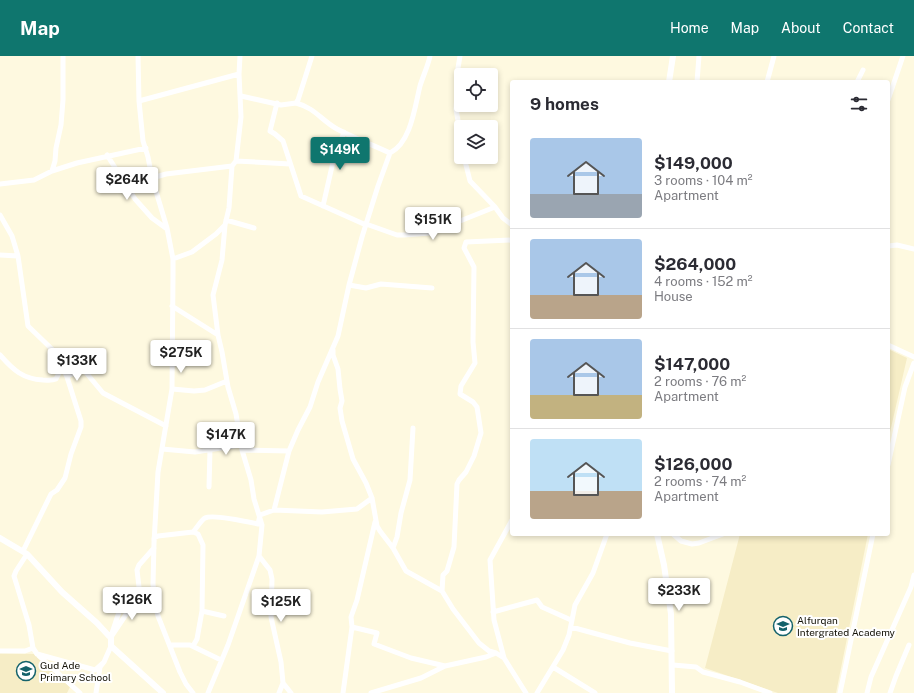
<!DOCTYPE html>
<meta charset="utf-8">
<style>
:root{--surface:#fff;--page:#f7f7f7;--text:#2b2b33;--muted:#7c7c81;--line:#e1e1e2;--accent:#0f766e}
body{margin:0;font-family:"Public Sans",sans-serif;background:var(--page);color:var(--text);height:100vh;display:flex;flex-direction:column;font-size:15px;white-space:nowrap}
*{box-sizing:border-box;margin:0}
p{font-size:13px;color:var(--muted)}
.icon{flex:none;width:22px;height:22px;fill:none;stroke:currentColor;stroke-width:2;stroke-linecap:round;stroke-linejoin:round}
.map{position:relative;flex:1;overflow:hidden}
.sheet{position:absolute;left:510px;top:24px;width:380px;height:456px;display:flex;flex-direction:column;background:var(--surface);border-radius:4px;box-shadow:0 2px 6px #0003}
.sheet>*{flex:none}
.controls{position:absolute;left:454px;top:12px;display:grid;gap:8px}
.controls a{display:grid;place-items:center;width:44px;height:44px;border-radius:4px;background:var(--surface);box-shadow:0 2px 6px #0003;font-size:20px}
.price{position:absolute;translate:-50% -34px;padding:0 9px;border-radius:4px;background:#fff;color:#222;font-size:13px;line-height:26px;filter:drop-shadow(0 1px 2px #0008)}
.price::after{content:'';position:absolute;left:50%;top:24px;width:12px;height:9px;margin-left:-6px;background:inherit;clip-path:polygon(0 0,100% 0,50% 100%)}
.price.current{background:var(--accent);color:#fff}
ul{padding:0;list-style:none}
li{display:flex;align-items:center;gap:12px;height:100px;padding:0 20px}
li+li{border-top:1px solid var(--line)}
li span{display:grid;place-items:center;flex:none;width:112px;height:80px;border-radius:4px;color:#555}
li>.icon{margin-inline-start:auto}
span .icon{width:48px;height:48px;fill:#fffc;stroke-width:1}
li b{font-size:17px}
h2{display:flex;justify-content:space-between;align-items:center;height:48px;padding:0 20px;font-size:17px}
header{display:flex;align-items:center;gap:24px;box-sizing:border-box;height:56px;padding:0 20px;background:var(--accent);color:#fff}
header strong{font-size:19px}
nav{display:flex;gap:22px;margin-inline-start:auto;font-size:14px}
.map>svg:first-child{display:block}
.built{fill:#f6edc6}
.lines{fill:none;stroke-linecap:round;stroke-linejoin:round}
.minor{stroke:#fff;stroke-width:5}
.tertiary{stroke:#fff;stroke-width:6}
.labels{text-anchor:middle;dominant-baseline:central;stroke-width:4;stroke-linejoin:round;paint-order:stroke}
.poi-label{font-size:10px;fill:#131106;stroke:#fff;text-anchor:start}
</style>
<header>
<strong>Map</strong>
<nav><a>Home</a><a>Map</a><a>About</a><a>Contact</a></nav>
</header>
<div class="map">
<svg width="914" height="637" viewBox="0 0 914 637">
<rect width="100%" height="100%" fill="#fef9e0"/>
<path class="built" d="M 888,293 L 907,302 L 888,385 Z
M 740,478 L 868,478 L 836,637 L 778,637 L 705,612 Z
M 0,597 L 34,598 L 70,631 L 67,637 L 0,637 Z"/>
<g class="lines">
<path class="minor" d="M 138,0 L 139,45 L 143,85 L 148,101 L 152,122 L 167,172 L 173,203 L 173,220 L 172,333 L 158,416 L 154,487 L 153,528 L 156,552 L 158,560 L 180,616 L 186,628 L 193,637
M 460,0 L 458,12 L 458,24 L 456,53 L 461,83
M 697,26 L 699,0
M 767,26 L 774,0
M 857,26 L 863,14
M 241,40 L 281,49 L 296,47 L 298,44 L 312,0
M 888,44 L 903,0
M 139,45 L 239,18
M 277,47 L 270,75 L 275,78 L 283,85 L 301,140 L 366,169
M 296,47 C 315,52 321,64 337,73 C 354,82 373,89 390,97
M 107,99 L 135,143 L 152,162 L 167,173
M 464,101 L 470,125 L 495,151 L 503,162 L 512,169
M 236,105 L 290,108
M 52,115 L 55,105 L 56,92 L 61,69 L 63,44 L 63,0
M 152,122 L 166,118 L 232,110
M 0,128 L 34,124 L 52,115 L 77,107 L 146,92
M 323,150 L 333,106 L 344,76
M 0,159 L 12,180 L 18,200 L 28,270 L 57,298 L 67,321 L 81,365 L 81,371 L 71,398 L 65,422 L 57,434 L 51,438 L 23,495
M 226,164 L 254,172
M 366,168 L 397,179 L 404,179 L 430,177 L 495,151
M 888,190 L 897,189 L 914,193
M 0,199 L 18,200
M 173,203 L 192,196 L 216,178 L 225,169
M 349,229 L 366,232 L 381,228 L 432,232
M 172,250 L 218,279
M 888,289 L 914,301
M 333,294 L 333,299 L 338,313 L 340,333 L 342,345 L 340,352 L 342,365 L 353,403 L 366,427 L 372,442 L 377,470 L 380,475 L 393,492 L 406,515 L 442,535 L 453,553 L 479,587 L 489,595 L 496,597 L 504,602 L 526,637
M 0,299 C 13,314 23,323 43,324 C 48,324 51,325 56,323 L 62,311
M 67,321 L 81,312 L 83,313 L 103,337 L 166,370
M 172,333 L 194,335 L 205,334 L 227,325
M 162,393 L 195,396 L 240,389
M 242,394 L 289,395
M 888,409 L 905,331 L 914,307
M 209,431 L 210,394
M 274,454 L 289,395 L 298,374 L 310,351 L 318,326 L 338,280 L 349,229 L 362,181 L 378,130 L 390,97 C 411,87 415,50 420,30 C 423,20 428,10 430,0
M 673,478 L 681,485 L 692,488 L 699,487 L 723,478
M 154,485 L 154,482 L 158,480 L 193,476 C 197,472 201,464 205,462 C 212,458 249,466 258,468 L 260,459 L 274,454 L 322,456 L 357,453 L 372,442
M 393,492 L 397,481 L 401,457 L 410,424 L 413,372
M 27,498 L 16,515 L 14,520 L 29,569 L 33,592
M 259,500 L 270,514 L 272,523 L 271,561 L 281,606 L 283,627 L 279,637
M 442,535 L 443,519 L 447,515 L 454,491 L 457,428 L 459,424 L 466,416 L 474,400 L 481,377 L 477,351 L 473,346 L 460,338 L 461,330 L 475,307 L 473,286 L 474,211 L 464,192 L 466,186 L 512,184
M 202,555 L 224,560
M 493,556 L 537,544 L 542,551 L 571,564
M 352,571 L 377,577 L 374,588 L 411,602 L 445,610
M 571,571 L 630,587 L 672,595
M 109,580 L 112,577 L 119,556 L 127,546 L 136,538 L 139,531 L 137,514 L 139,509 L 154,492
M 111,581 L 131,551 L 156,552
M 193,590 L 197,583 L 202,555 L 203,489 L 198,478 L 193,476
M 171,592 L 170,589 L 190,589 L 221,604
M 0,595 L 25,595 L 33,592 L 37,598 L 95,614 L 104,606
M 39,600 L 80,637
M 504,602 L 494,564 L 490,504 L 512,464
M 673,609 L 696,611 L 703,616 L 740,626 L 770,637
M 553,611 L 595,637
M 283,627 L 291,637
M 96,637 L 100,611 L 104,606 L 111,590
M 208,637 L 228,589 L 259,500 L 262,469 L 254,443 L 251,424 L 242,394 L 236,358 L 228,331 L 222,296 L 218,279 L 213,239 L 222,204 L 225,169 L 229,152 L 232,110 L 236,105 L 241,61 L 239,18 L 240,0
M 343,637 L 352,571 L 351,561 L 357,544 L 375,466
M 371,637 L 421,622 L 445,610 L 486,601 L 496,597
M 537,637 L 563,594 L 569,579 L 575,549 L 593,517 L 607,478
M 840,637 L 873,478
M 867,637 L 871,621 L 911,531 L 914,519
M 890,637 L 896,620 L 909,589"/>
<path class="tertiary" d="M 669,26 L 673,0
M 657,478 L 664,509 L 671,558 L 672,637
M 0,482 L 27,498 L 62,536 L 97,567 L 109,580 L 111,582 L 111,590 L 163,637"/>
</g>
<defs>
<symbol id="school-ring" viewBox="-11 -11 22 22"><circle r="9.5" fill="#fff" stroke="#14626b" stroke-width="1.5"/><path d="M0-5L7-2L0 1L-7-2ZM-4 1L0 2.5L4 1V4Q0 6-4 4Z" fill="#14626b"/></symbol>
</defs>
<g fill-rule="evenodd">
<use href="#school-ring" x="772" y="559" width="22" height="22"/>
<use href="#school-ring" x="15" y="604" width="22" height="22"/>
</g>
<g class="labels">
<g class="poi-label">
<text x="797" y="564">Alfurqan<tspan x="797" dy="12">Intergrated Academy</tspan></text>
<text x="40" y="609">Gud Ade<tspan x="40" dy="12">Primary School</tspan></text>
</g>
</g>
</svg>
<div class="controls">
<a><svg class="icon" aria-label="locate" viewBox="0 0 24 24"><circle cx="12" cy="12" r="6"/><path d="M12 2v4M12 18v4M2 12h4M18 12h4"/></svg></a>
<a><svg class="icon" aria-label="layers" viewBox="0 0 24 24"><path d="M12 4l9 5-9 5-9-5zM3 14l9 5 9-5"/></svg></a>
</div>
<b class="price current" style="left:340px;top:115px">$149K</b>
<b class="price" style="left:127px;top:145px">$264K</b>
<b class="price" style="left:433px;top:185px">$151K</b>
<b class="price" style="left:181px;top:318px">$275K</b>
<b class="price" style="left:77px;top:326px">$133K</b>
<b class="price" style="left:226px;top:400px">$147K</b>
<b class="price" style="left:679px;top:556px">$233K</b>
<b class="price" style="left:132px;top:565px">$126K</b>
<b class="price" style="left:281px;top:567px">$125K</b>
<section class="sheet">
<h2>9 homes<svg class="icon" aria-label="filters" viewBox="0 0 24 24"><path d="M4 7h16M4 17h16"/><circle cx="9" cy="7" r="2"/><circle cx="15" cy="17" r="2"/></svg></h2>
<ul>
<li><span style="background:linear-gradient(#a9c7e8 70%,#9aa5b1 0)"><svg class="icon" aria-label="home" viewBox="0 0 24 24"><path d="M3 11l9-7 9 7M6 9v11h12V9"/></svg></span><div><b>$149,000</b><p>3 rooms · 104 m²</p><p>Apartment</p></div></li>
<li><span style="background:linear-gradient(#a9c7e8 70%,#b9a48a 0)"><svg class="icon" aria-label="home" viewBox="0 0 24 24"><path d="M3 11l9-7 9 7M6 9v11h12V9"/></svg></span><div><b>$264,000</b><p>4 rooms · 152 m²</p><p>House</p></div></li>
<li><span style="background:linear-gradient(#a9c7e8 70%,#c2b280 0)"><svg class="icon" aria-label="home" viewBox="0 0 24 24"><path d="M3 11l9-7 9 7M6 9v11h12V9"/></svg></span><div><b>$147,000</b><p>2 rooms · 76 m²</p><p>Apartment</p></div></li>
<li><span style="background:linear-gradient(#bfe0f5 65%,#b9a48a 0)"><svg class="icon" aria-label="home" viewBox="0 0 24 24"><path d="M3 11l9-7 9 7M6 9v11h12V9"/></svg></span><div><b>$126,000</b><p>2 rooms · 74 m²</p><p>Apartment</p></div></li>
</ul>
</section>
</div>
